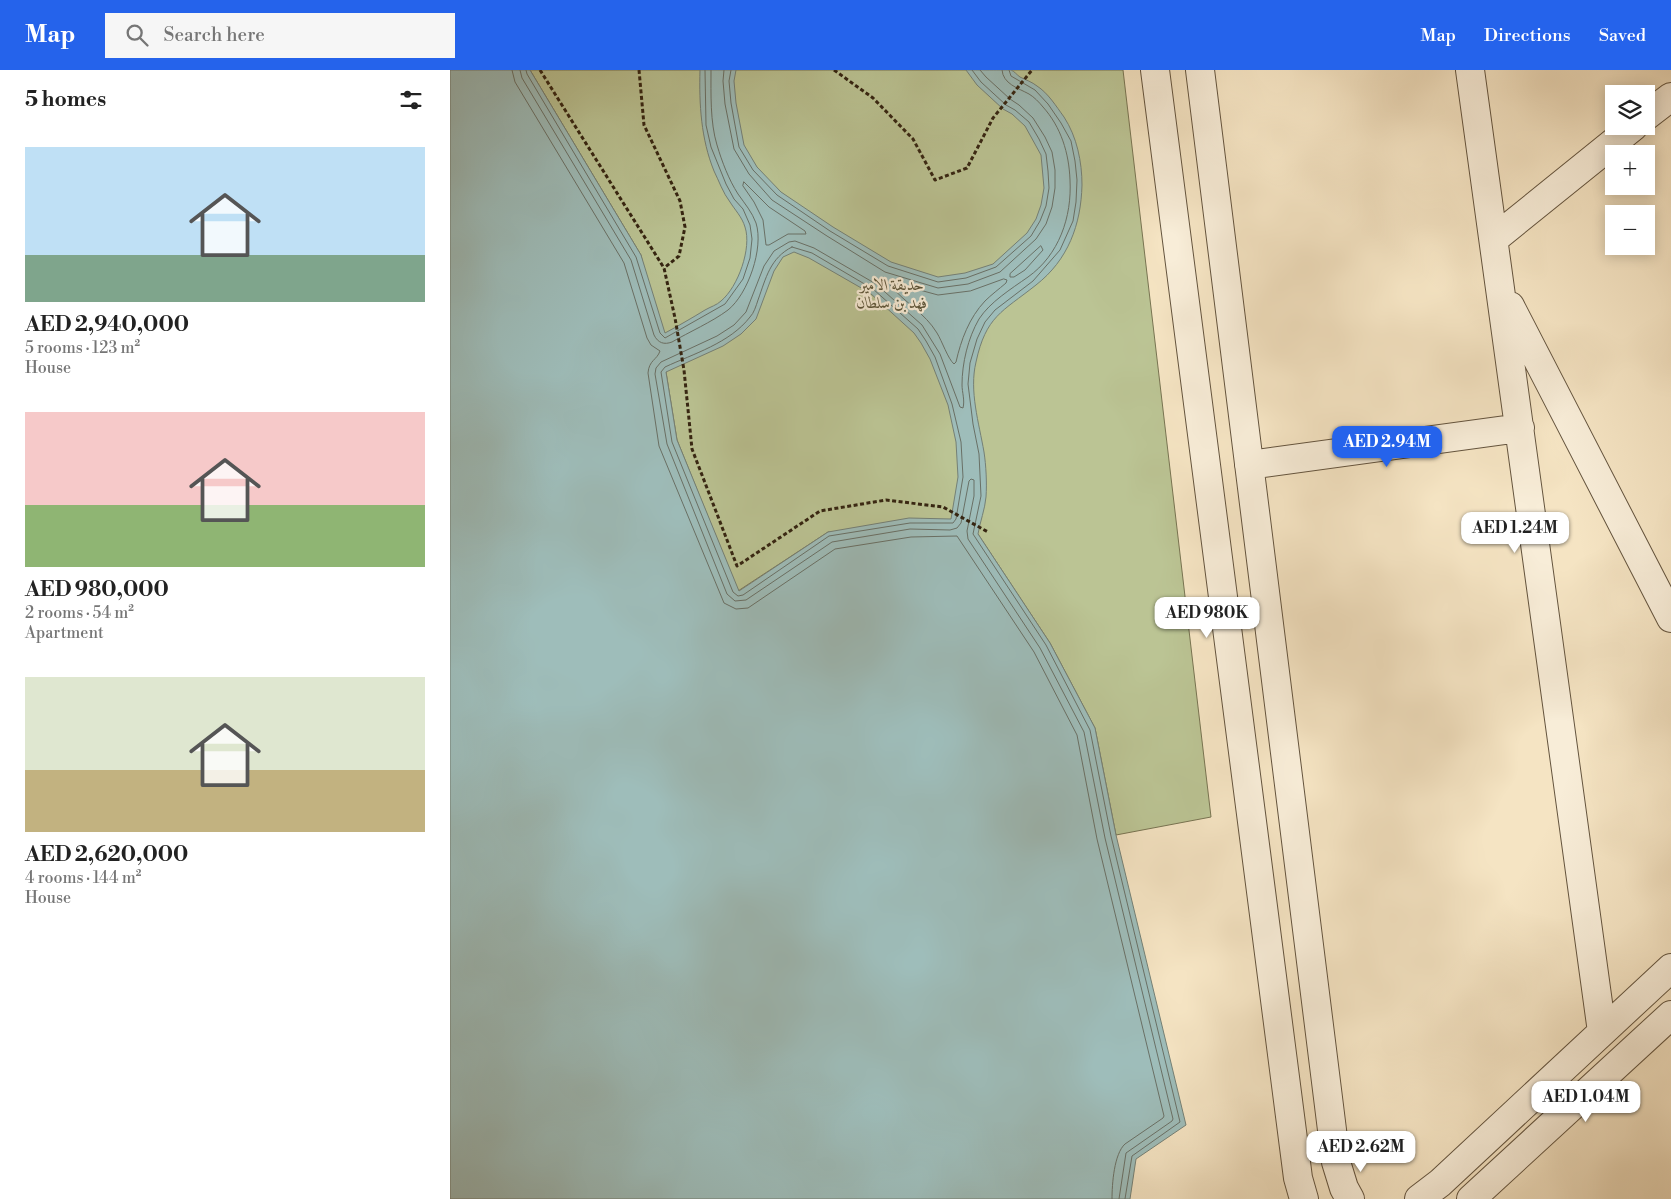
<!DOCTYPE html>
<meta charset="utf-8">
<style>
:root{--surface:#fff;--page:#f6f6f6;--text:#222;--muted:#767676;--accent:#2563eb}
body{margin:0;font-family:"Libre Bodoni",Amiri,serif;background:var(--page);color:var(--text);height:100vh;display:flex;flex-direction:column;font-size:19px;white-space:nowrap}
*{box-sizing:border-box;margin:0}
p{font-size:16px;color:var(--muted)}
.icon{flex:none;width:28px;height:28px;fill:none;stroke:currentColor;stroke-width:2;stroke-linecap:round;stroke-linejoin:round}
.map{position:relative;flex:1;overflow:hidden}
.drawer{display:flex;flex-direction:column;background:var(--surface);width:450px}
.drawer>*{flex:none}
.controls{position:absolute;left:1155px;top:15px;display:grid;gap:10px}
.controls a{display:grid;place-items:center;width:50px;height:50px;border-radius:0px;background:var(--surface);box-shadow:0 2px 12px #0003;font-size:25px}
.price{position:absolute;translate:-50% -42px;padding:0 11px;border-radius:10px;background:#fff;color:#222;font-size:16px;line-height:32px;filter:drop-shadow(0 1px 2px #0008)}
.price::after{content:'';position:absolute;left:50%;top:30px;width:15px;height:11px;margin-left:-8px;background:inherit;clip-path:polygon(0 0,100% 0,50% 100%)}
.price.active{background:var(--accent);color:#fff}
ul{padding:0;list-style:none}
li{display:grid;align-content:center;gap:10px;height:265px;padding:0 25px}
li span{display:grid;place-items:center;height:155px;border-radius:0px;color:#555}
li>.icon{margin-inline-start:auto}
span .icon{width:90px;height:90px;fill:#fffc;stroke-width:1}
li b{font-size:21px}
h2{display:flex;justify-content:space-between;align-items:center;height:60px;padding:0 25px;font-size:21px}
header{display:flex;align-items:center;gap:30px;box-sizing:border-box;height:70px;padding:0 25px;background:var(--accent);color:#fff}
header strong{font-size:24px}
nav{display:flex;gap:28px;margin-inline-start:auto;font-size:18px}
.search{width:350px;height:45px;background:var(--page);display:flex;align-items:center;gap:12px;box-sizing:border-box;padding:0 18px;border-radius:0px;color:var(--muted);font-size:19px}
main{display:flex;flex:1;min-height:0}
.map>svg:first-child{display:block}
.green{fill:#bbc494;stroke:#787452}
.water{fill:#9ebdba;stroke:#748076;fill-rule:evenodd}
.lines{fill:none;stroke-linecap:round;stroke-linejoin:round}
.shore{stroke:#697066;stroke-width:1}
.minor-casing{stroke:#64543e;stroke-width:30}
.path{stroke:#342411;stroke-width:3;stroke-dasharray:4 2.5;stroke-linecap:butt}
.minor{stroke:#f8edd8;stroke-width:28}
.labels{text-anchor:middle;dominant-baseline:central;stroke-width:4.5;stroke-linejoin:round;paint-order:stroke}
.park-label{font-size:16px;font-style:italic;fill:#5c5438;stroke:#f8edd8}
</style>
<header>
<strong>Map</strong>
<div class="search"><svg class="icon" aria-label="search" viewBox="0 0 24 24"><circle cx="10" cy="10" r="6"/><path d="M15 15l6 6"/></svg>Search here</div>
<nav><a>Map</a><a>Directions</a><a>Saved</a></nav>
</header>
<main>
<section class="drawer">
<h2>5 homes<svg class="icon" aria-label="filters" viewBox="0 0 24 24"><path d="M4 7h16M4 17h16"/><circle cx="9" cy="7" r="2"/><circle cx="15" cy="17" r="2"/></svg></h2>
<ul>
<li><span style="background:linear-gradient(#bfe0f5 70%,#7fa58c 0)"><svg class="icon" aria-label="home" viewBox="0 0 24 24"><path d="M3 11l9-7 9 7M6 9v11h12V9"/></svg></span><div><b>AED 2,940,000</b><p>5 rooms · 123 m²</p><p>House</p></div></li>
<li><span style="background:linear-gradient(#f6c9c9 60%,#8fb573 0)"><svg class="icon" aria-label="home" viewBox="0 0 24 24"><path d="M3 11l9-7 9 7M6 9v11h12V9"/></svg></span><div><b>AED 980,000</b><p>2 rooms · 54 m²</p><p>Apartment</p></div></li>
<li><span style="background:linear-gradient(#dfe7d0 60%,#c2b280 0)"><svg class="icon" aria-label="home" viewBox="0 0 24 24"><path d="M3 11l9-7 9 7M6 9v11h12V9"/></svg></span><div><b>AED 2,620,000</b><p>4 rooms · 144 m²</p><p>House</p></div></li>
</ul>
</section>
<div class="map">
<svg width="1221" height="1129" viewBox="0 0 1221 1129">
<rect width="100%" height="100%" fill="#f5e4c3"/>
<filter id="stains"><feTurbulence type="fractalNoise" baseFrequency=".004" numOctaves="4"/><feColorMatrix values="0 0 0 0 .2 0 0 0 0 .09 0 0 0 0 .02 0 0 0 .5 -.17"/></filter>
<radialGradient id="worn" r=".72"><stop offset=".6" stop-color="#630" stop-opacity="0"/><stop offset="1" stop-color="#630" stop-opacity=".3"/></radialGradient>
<path class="green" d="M 80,0 L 673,0 L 761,747 L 666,765 L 645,658 L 600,573 L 528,464 L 378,462 L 288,521 L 227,370 L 216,302 L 191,185 Z"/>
<path class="water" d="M 0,0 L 80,0 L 191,185 L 215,263 C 228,256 242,248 255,240 C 260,237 267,235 271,231 C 288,217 302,178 295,157 C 292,147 285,140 280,132 C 273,123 269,111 264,101 C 251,69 249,34 250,0 L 286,0 L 284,11 L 286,33 L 294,75 L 307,97 L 331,122 L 383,157 L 441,192 L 488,207 L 515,203 L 543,194 L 577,163 L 586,149 L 591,135 L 594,118 L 591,85 L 575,56 L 562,44 L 553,39 L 527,15 L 516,0 C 524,0 556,0 561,0 C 564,1 567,5 570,7 C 576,10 582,12 587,16 C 598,23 606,36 614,47 C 627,67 632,92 632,115 C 631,155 618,190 586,215 C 552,242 536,246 526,292 C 519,321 529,353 534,382 C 536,395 537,413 536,427 C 535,439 530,452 528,464 L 600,573 L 645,658 L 666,765 L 736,1055 L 686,1089 L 680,1129 L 0,1129 ZM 344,182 L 359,188 L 420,223 L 464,263 L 471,273 L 480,289 L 498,335 L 506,372 L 508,407 L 501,449 L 459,448 L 378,462 L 289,521 L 227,370 L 216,302 L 273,276 L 291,264 L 306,249 L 324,201 L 333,187 Z"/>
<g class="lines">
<path class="shore" d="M 62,0 L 65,12 L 174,193 L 197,268 L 201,275 L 210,281 C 207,290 199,290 198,303 L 209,376 L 274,533 L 286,539 L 298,538 L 385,479 L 461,467 L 507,466 L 584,582 L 627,665 L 647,769 L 714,1046 L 713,1048 L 675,1074 C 664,1084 662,1114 662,1129
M 70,0 L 72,8 L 181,190 L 204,265 C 208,273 214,275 222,272 C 239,262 262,252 278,240 C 298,224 314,178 306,153 C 302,142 295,134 288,124 C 279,110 272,92 267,75 C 260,52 261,24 261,0
M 76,0 L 77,4 L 186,187 L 210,263 L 215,268 L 275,234 L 293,209 L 300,188 L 302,169 L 300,155 L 293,139 L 284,129 L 276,114 L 261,77 L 256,55 L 255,0
M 274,0 L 273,11 L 275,34 L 284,79 L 299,104 L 322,130 L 377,166 L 435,202 L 488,218 L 518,214 L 550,202 L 586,169 L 596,154 L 602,137 L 605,118 L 605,100 L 602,82 L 595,67 L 583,48 L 569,35 L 560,29 L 536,7 L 530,0
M 281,0 L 279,11 L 281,33 L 289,77 L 303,100 L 327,125 L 380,161 L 438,196 L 488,212 L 516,208 L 546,197 L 581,166 L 590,151 L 596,136 L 599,118 L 598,101 L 596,84 L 589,69 L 579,52 L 565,40 L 556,35 L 531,12 L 522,0
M 552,0 C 553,14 568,18 579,24 C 584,27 589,32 593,37 C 611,57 619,83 620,110 C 622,147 609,185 578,207 C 561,219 540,232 529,249 C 518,268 512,293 512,315 C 512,322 515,330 513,338 L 510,337 L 490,284 L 472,255 L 426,214 L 364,178 L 345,171 L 339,172 L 324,181 L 314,196 L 296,242 L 284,255 L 267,266 L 211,292 L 206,298 L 205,304 L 217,374 L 277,524 L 285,531 L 296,530 L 382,472 L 460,459 L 500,460 L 507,458 L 511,453 L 519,411 L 521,409 L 524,410 L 524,426 L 517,461 L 518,469 L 590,578 L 634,662 L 655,768 L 723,1049 L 722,1051 L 676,1083 L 669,1129
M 559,0 L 561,6 L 585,20 L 598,34 L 611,53 L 621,71 L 625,91 L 627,110 L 626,132 L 623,151 L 610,180 L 583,211 L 545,240 L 535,252 L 527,269 L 520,293 L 518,314 L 523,354 L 529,384 L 531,426 L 523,464 L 596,575 L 640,660 L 661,766 L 730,1052 L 682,1086 L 675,1129
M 294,112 L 319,137 L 355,161 L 356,164 L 338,164 L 319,175 L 316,175 L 313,150 L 304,132 L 293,116 Z
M 591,176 L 593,180 L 575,200 L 564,207 L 560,207 L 560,204 Z
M 342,177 L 362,183 L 423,219 L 468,259 L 476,271 L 485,287 L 502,334 L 511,372 L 513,407 L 506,449 L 503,453 L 460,453 L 379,466 L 293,525 L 288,526 L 283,522 L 222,372 L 211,302 L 215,297 C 243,284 280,273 300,247 C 304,243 306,236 308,230 C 316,208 320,188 342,177 Z
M 554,209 L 557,210 L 556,213 C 549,219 541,225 535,231 C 519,248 511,270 506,292 L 504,294 C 498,289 492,271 487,263 C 475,243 455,233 440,215 L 444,213 L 488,225 L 520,221 Z"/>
<defs>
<path id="minor" d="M 705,0 L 848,1108 L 854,1129
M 750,0 L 886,1092 L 894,1118 L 900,1129
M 1020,0 L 1152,962
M 1196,46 L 1221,27
M 1044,169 L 1184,56
M 1060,236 L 1221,548
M 799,395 L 1070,358
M 969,1129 L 990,1113 L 1221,898
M 1021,1129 L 1221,945"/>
</defs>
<use href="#minor" class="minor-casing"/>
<path class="path" d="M 90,0 L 214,198 L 225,248 L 234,300 L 242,379 L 287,496 L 370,441 L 436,430 L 493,437 L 538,462
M 189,0 L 194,55 L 230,131 L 235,157 L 229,186 L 214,198
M 384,0 L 423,28 L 463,69 L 485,110 L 517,98 L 543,48 L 582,0"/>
<use href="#minor" class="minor"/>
</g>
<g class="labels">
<g class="park-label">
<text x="442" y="215">حديقة الامير<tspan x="442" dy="18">فهد بن سلطان</tspan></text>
</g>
</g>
<rect width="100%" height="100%" filter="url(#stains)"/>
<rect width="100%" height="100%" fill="url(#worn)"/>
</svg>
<div class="controls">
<a><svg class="icon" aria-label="layers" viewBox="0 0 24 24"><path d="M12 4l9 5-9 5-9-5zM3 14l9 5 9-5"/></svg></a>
<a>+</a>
<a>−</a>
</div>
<b class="price active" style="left:937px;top:398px">AED 2.94M</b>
<b class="price" style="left:1065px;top:484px">AED 1.24M</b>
<b class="price" style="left:757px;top:569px">AED 980K</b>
<b class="price" style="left:1136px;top:1053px">AED 1.04M</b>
<b class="price" style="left:911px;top:1103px">AED 2.62M</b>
</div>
</main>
